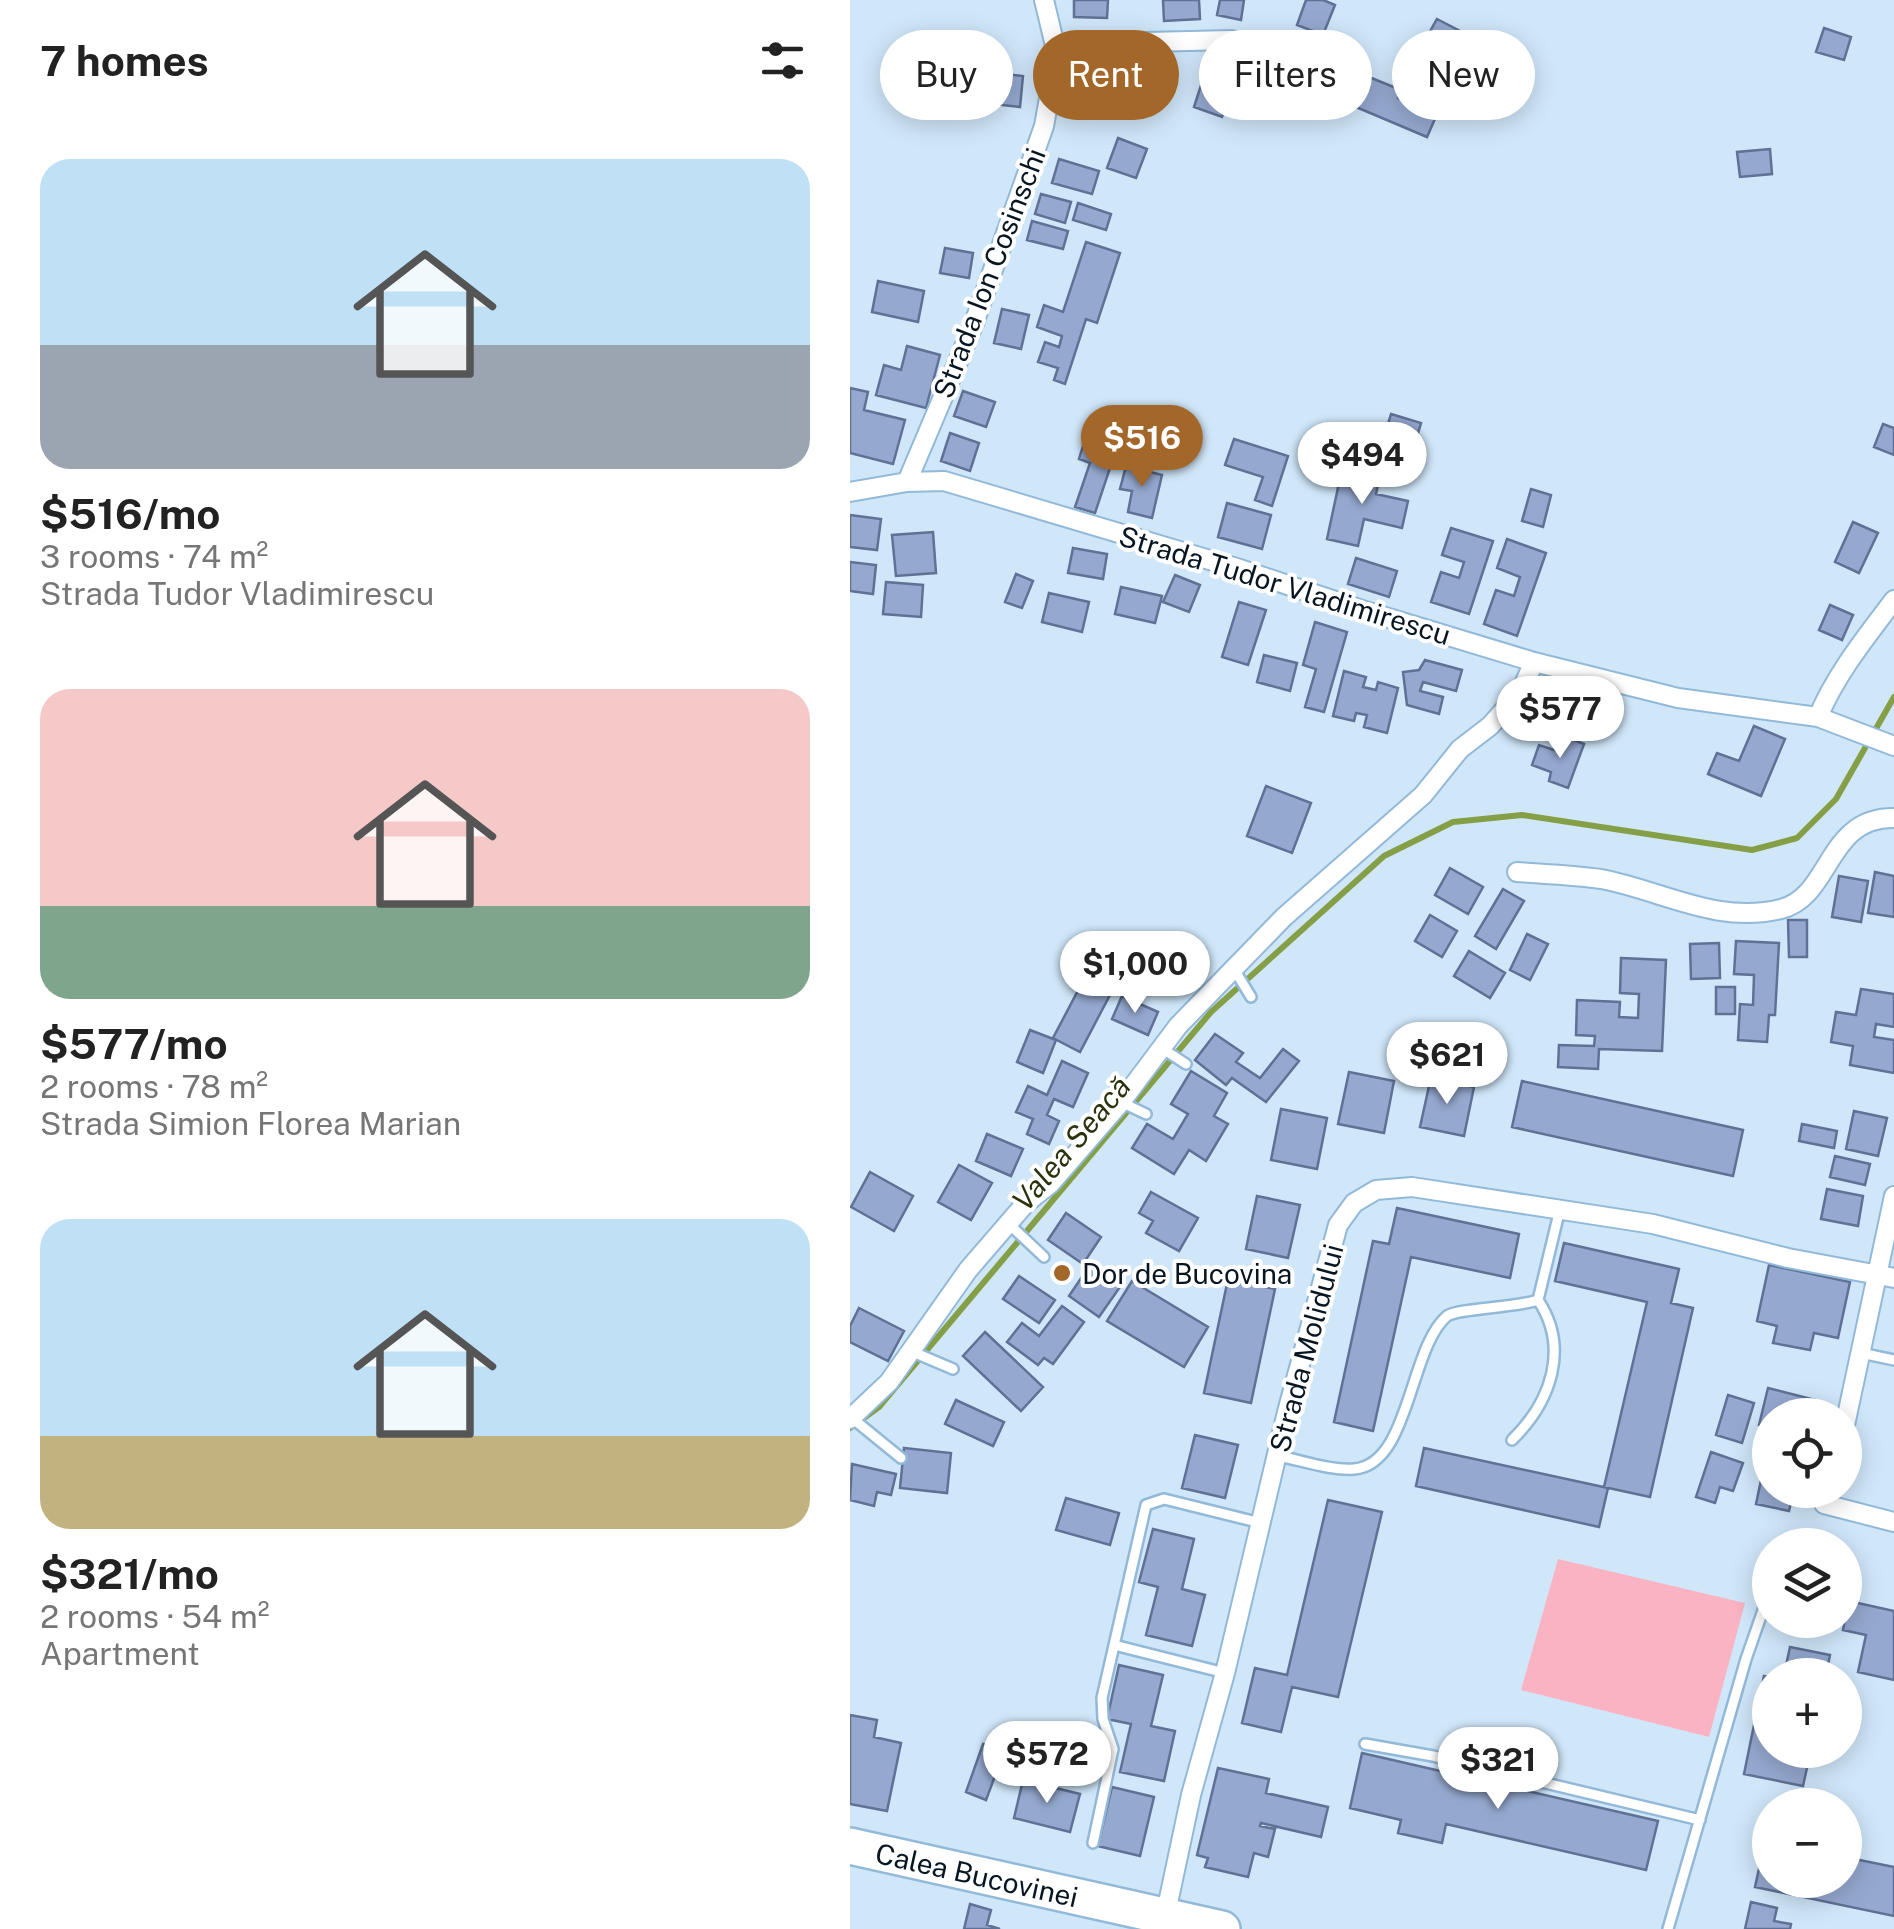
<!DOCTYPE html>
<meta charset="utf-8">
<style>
:root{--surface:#fff;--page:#f6f6f6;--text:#222;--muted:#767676;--accent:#a36829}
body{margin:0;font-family:"Public Sans",sans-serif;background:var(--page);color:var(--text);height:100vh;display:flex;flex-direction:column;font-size:38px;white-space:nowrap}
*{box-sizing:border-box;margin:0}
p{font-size:32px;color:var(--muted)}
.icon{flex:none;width:55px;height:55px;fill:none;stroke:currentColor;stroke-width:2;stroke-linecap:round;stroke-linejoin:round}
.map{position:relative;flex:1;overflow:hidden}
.panel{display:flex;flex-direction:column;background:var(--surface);width:850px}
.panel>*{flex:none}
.guide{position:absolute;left:30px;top:30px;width:862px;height:90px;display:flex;gap:20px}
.buttons{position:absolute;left:902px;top:1398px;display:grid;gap:20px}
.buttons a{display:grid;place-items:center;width:110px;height:110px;border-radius:50%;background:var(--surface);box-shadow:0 5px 25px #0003;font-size:50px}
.price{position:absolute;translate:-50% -85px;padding:0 22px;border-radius:35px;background:#fff;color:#222;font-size:32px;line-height:65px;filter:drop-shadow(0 2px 5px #0008)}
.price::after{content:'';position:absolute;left:50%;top:60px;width:30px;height:22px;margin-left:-15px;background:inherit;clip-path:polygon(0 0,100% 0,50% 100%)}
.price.selected{background:var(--accent);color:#fff}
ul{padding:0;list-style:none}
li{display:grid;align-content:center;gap:20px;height:530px;padding:0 40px}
li span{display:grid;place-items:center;height:310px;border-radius:30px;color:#555}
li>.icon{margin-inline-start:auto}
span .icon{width:180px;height:180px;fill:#fffc;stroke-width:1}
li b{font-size:42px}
h2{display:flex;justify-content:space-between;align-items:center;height:120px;padding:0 40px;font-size:42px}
.pill{padding:0 35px;border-radius:45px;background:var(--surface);box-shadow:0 5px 25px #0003;font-size:35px;line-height:90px}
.pill.selected{background:var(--accent);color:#fff}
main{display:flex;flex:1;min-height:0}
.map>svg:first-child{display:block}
.green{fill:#f9b3c3}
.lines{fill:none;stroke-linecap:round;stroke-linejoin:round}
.stream{stroke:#849f46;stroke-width:6}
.building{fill:#95a9d0;stroke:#5f7195;stroke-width:2.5}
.lane-casing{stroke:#93b9d8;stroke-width:14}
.street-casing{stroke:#93b9d8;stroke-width:22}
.highway-casing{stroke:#93b9d8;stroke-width:40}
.lane{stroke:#fff;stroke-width:9}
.street{stroke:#fff;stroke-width:18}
.highway{stroke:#fff;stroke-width:35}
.poi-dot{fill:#a36829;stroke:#fff;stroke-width:4}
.labels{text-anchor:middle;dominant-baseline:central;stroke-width:8;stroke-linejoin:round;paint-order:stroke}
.street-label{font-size:28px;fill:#081621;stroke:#fff}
.poi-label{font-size:28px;fill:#081621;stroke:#fff;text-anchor:start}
.water-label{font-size:30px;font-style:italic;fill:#29340e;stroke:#fff}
</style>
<main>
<section class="panel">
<h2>7 homes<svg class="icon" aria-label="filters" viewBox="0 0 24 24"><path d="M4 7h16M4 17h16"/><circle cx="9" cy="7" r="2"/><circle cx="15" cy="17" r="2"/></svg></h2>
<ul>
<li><span style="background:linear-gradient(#bfe0f5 60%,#9aa5b1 0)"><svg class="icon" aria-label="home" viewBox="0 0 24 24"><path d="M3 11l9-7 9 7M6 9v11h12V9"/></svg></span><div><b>$516/mo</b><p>3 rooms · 74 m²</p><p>Strada Tudor Vladimirescu</p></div></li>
<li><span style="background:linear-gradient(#f6c9c9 70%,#7fa58c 0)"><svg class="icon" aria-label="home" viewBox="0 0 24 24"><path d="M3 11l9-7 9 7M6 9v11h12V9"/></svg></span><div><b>$577/mo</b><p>2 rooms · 78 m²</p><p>Strada Simion Florea Marian</p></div></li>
<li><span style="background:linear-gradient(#bfe0f5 70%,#c2b280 0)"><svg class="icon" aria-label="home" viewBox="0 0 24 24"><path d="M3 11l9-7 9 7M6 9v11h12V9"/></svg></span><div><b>$321/mo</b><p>2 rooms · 54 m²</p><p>Apartment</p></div></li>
</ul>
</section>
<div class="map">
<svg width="1044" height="1929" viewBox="0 0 1044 1929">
<rect width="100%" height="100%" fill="#d0e7fa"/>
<path class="green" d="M 708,1559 L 895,1603 L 859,1737 L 671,1690 Z"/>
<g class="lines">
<path class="stream" d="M 0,1428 L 29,1407 L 361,1012 L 534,856 L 603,822 L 672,815 L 902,850 L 947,838 L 986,799 L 1044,697"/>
</g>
<path class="building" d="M 224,0 L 258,0 L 257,18 L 224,17 Z
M 313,0 L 349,0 L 350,19 L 314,21 Z
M 370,0 L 394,0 L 391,20 L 367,15 Z
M 456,0 L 473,0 L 485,5 L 473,35 L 447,25 Z
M 587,19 L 614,33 L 601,57 L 574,42 Z
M 974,28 L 1001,37 L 994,60 L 966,52 Z
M 444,33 L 477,44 L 470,66 L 437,55 Z
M 381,46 L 406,55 L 389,106 L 377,102 L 372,117 L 344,107 L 352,82 L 367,87 Z
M 612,48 L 628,57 L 614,80 L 598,70 Z
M 103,53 L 132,58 L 124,103 L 96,99 Z
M 569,54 L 588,65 L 577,84 L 557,73 Z
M 137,72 L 173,76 L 170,107 L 133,103 Z
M 519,77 L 551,90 L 548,98 L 561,104 L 569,85 L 595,96 L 577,137 L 506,107 Z
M 268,138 L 297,149 L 286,178 L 257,168 Z
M 920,149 L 922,174 L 890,177 L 887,152 Z
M 209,159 L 249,171 L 242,194 L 202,183 Z
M 191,194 L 221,202 L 215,223 L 185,214 Z
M 228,203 L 261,214 L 256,230 L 223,220 Z
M 182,221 L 218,231 L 213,249 L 177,240 Z
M 236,242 L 270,253 L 247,323 L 236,319 L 215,384 L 204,380 L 208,368 L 188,362 L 195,342 L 209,347 L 212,336 L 187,327 L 194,305 L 213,312 Z
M 95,248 L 123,253 L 119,278 L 90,273 Z
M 28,281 L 74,291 L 68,322 L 22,312 Z
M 152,309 L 179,315 L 171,349 L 144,343 Z
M 57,346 L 90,355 L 76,408 L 26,395 L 34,365 L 51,370 Z
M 0,388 L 18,392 L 14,410 L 55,420 L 43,464 L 0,453 Z
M 113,391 L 145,402 L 136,427 L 104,416 Z
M 541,414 L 571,423 L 561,457 L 531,448 Z
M 1033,424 L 1044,428 L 1044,455 L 1024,447 Z
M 100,433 L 129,443 L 120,471 L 91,461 Z
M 236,436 L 267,447 L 245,513 L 225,507 L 240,463 L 229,459 Z
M 384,439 L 438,456 L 422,506 L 405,500 L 413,477 L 375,465 Z
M 276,466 L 312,475 L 302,518 L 278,512 L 282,491 L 270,489 Z
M 492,469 L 530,476 L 526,494 L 558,501 L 552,528 L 514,519 L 508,546 L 477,539 Z
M 681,489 L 701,495 L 693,527 L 672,521 Z
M 377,503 L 421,515 L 412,549 L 368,537 Z
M 0,515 L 31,519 L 27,550 L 0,547 Z
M 1003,522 L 1028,533 L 1009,573 L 985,562 Z
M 601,528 L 643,541 L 619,614 L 581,602 L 591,572 L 609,578 L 614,562 L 592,555 Z
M 83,532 L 86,573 L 46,576 L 42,535 Z
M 657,539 L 696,553 L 667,636 L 634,624 L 646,590 L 664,596 L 670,577 L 647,568 Z
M 223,548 L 257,554 L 253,579 L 218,573 Z
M 506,558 L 547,571 L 539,597 L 498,584 Z
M 0,562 L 26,565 L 23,594 L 0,591 Z
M 166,574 L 183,581 L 172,608 L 155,602 Z
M 325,575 L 350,585 L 339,612 L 313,602 Z
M 36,582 L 73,585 L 71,617 L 33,614 Z
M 271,587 L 312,596 L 305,623 L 265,614 Z
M 199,593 L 239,602 L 232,632 L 192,622 Z
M 389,602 L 416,610 L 398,665 L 372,657 Z
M 980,605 L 1003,615 L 992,640 L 969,630 Z
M 465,622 L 497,632 L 474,712 L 455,707 L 466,669 L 453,665 Z
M 414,655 L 447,663 L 440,691 L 407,682 Z
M 575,660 L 612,670 L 606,691 L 573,682 L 570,691 L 593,697 L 589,714 L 557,705 L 553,672 L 569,670 Z
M 494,671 L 516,677 L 513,687 L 526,690 L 528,682 L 548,688 L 537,733 L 514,727 L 517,715 L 506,713 L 504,721 L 483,716 Z
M 708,690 L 747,702 L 736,738 L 697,726 Z
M 904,726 L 935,739 L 911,796 L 858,774 L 867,753 L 889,761 Z
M 713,736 L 734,744 L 718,788 L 699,781 L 701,772 L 682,765 L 689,745 L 707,751 Z
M 416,786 L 461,803 L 442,853 L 397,836 Z
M 600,868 L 633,887 L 618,914 L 585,895 Z
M 1025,872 L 1044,876 L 1044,917 L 1018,913 Z
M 989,876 L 1018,881 L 1011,922 L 982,917 Z
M 653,889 L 674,901 L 646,949 L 625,936 Z
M 580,915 L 607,931 L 592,957 L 565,941 Z
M 938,920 L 957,920 L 957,957 L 939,957 Z
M 677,934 L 698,944 L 680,980 L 660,970 Z
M 886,941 L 929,943 L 925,1015 L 919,1015 L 917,1042 L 888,1040 L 890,1004 L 903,1005 L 904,975 L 884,974 Z
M 869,943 L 870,978 L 841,979 L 840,944 Z
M 619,951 L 655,973 L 640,998 L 604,976 Z
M 771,958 L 816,960 L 812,1051 L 749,1049 L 748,1069 L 708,1067 L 709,1045 L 744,1046 L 745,1036 L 726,1035 L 727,1000 L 770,1002 L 769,1017 L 788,1018 L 789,994 L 770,993 Z
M 234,979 L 261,993 L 230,1052 L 203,1038 Z
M 866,987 L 885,987 L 885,1014 L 866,1014 Z
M 1011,989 L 1044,994 L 1044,1027 L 1026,1024 L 1024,1037 L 1044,1040 L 1044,1073 L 1000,1065 L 1003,1046 L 981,1042 L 986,1012 L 1006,1015 Z
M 272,996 L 308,1012 L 298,1035 L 262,1019 Z
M 180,1030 L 206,1040 L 193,1073 L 167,1062 Z
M 365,1034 L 393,1053 L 386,1062 L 410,1078 L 433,1049 L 449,1061 L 416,1102 L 382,1078 L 376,1085 L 345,1060 Z
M 212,1061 L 238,1073 L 223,1107 L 204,1099 L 197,1115 L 209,1121 L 199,1144 L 177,1134 L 183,1119 L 166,1112 L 178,1086 L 197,1095 Z
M 341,1071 L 377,1093 L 364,1116 L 378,1124 L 356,1161 L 339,1150 L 324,1174 L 282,1148 L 297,1124 L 323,1139 L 338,1114 L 321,1104 Z
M 499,1072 L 544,1081 L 534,1133 L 488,1124 Z
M 581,1077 L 624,1087 L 614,1136 L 570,1127 Z
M 672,1081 L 893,1130 L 883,1176 L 662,1127 Z
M 431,1109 L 477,1118 L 467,1169 L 421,1160 Z
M 1004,1111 L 1037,1118 L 1028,1156 L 996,1149 Z
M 952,1124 L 987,1131 L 984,1148 L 949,1141 Z
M 137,1134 L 173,1149 L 161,1176 L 126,1161 Z
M 985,1156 L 1020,1164 L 1015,1185 L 980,1177 Z
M 109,1165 L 142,1183 L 121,1220 L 88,1202 Z
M 20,1172 L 63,1196 L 44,1231 L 1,1207 Z
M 977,1189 L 1013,1196 L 1008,1226 L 971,1219 Z
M 301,1192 L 348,1218 L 329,1251 L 296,1233 L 303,1221 L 289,1213 Z
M 407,1196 L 450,1205 L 438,1258 L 396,1249 Z
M 547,1208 L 669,1234 L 660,1278 L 561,1257 L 523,1431 L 484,1422 L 523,1241 L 539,1244 Z
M 216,1213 L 251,1237 L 233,1264 L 198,1240 Z
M 714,1243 L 829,1269 L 821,1303 L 843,1308 L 800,1497 L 754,1487 L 797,1302 L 705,1281 Z
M 242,1262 L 272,1284 L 249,1317 L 219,1296 Z
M 919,1265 L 1000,1282 L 988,1338 L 964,1333 L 960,1350 L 923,1343 L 927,1326 L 907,1321 Z
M 169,1276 L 205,1300 L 189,1323 L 153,1299 Z
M 378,1279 L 425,1289 L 401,1403 L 354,1393 Z
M 282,1281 L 358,1327 L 334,1367 L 257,1321 Z
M 212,1306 L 234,1322 L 203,1364 L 194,1358 L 188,1365 L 157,1342 L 172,1323 L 189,1336 Z
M 9,1308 L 54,1331 L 38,1361 L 0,1342 L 0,1326 Z
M 135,1332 L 193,1387 L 171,1411 L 113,1356 Z
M 918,1388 L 965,1400 L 962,1415 L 920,1415 L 920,1428 L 909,1425 Z
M 878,1395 L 904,1403 L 892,1443 L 866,1435 Z
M 106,1400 L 154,1422 L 143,1446 L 95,1424 Z
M 345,1435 L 388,1445 L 375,1498 L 332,1488 Z
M 918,1447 L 920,1490 L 944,1490 L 939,1511 L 906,1504 Z
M 54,1448 L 101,1453 L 97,1493 L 50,1488 Z
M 574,1448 L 758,1488 L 749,1527 L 566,1486 Z
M 861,1452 L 893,1463 L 883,1491 L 870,1487 L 865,1503 L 846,1497 Z
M 2,1464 L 46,1474 L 41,1495 L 27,1492 L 24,1506 L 0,1500 Z
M 216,1498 L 269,1513 L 260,1545 L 206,1530 Z
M 478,1500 L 532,1512 L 488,1697 L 442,1687 L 431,1732 L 392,1723 L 405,1668 L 437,1675 Z
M 303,1529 L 344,1539 L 332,1589 L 355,1595 L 342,1646 L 296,1635 L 308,1587 L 289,1582 Z
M 999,1601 L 1044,1611 L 1044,1680 L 1008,1672 L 1016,1635 L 993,1630 Z
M 940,1647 L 980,1655 L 976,1675 L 934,1675 Z
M 269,1665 L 313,1675 L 301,1726 L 325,1731 L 314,1781 L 270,1772 L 281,1724 L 257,1719 Z
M 914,1676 L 920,1677 L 920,1750 L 961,1750 L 953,1786 L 894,1774 Z
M 0,1715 L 27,1720 L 24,1737 L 51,1743 L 37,1811 L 0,1804 Z
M 133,1744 L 154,1752 L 136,1800 L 116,1792 Z
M 512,1753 L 808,1821 L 796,1870 L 596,1824 L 592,1843 L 548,1833 L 551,1820 L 500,1808 Z
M 368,1768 L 419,1779 L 416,1793 L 478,1807 L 471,1837 L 411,1823 L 410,1826 L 425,1829 L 418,1857 L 404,1853 L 398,1877 L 355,1867 L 358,1858 L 347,1855 Z
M 173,1780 L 230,1794 L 220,1832 L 164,1818 Z
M 262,1787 L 304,1797 L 290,1856 L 248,1846 Z
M 915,1841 L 920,1842 L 920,1880 L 995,1880 L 995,1857 L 1044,1867 L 1044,1916 L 905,1887 Z
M 901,1902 L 927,1908 L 924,1921 L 941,1924 L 940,1929 L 895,1929 Z
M 120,1904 L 141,1910 L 137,1925 L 150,1929 L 114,1929 Z"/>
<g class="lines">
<defs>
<path id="lane" d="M 384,969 L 401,997
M 313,1049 L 336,1064
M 271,1102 L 296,1114
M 160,1225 L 194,1257
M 63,1352 L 103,1369
M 1011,1353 L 1044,1360
M 2,1418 L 51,1458
M 662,1440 C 701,1402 720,1348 688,1300
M 428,1456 C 451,1460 481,1471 504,1469 C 560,1465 559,1348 597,1316 C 608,1308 665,1308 688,1300 L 710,1209
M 264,1645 L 375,1673
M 515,1744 L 583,1756 L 850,1820
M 243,1843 L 263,1749 L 253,1719 L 252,1698 L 296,1505 L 314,1499 L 411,1523
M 818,1929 L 896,1659 L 918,1596"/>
<path id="street" d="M 207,54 L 296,42 L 382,40
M 57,482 L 123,326 L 194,126 L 207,54 L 194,0
M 0,492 L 57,482 L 94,481 L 390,569 L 509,609 L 684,662 L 828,698 L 968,717 L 1044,746
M 968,717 C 986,674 1016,637 1044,600
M 667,872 C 694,874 723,875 751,879 C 811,890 867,925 931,909 C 982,896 976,817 1044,818
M 0,1419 L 39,1382 L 118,1270 L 175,1204 L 200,1184 L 271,1102 L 328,1026 L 434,917 L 573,795 L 610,749 L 640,726 L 671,691 L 684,662
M 995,1425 L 1044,1196
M 978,1490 L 974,1504 L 1044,1522
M 315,1917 L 341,1795 L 375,1673 L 437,1412 L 488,1225 L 504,1203 L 526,1190 L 562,1187 L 803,1224 L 938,1258 L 1044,1278"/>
<g id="highway">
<path id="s1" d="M 0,1846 L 372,1929"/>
</g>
</defs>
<use href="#lane" class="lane-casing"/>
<use href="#street" class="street-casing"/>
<use href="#highway" class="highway-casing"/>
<use href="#lane" class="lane"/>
<use href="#street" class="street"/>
<use href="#highway" class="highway"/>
</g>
<circle class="poi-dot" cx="212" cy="1273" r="10"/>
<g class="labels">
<g class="street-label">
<text transform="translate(139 273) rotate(-69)">Strada Ion Cosinschi</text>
<text transform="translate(435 585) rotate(17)">Strada Tudor Vladimirescu</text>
<text transform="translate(456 1348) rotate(-75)">Strada Molidului</text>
<text stroke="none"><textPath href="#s1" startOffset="130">Calea Bucovinei</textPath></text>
</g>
<g class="poi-label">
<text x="232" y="1273">Dor de Bucovina</text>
</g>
<g class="water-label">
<text transform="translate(221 1143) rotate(-50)">Valea Seacă</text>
</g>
</g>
</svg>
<div class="buttons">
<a><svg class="icon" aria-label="locate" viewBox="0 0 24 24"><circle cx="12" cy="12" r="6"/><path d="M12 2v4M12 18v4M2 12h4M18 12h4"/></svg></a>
<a><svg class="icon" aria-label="layers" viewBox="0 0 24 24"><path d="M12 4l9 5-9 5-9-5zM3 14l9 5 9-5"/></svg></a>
<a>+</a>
<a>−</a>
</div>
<b class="price selected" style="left:292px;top:490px">$516</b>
<b class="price" style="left:512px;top:507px">$494</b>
<b class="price" style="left:710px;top:761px">$577</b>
<b class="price" style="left:285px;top:1016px">$1,000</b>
<b class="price" style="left:597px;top:1107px">$621</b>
<b class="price" style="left:197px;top:1806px">$572</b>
<b class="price" style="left:648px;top:1812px">$321</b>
<div class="guide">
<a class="pill">Buy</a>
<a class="pill selected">Rent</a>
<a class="pill">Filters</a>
<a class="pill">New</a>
</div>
</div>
</main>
